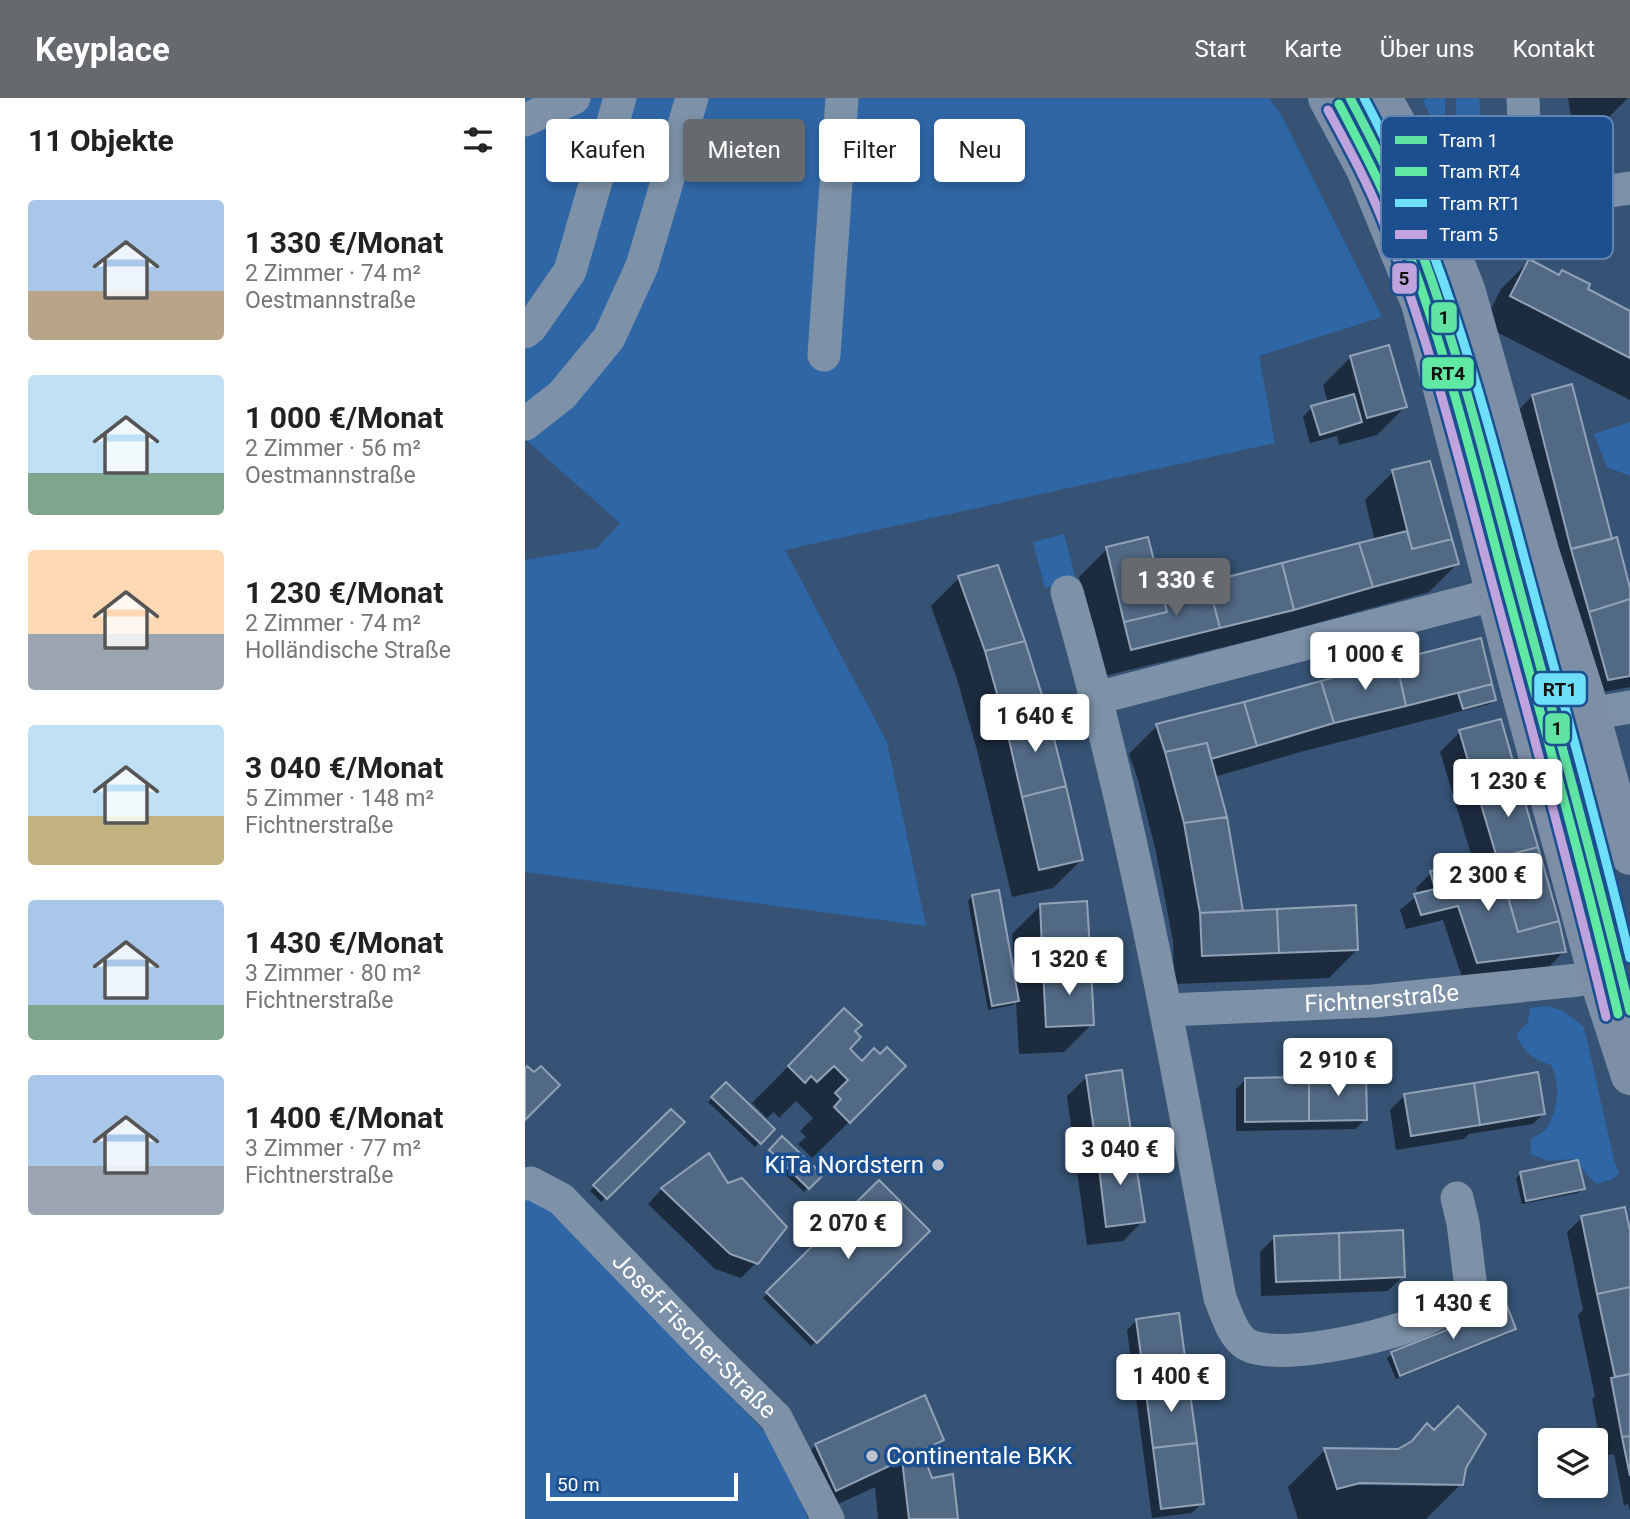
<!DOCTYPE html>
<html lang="de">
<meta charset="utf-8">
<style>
:root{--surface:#fff;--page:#f6f6f6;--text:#222;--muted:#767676;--accent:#666a6f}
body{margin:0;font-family:Roboto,sans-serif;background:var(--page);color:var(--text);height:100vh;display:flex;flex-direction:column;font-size:26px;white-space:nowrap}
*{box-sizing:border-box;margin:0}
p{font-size:23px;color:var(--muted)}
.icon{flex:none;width:38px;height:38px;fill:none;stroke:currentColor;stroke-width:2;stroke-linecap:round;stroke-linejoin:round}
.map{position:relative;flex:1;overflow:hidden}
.panel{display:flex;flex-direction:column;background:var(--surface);width:525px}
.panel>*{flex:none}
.hud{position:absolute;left:21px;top:21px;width:665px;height:63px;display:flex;gap:14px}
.buttons{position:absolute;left:1013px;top:1330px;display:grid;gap:14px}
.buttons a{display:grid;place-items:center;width:70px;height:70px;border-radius:7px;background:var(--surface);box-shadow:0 4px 10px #0003;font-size:35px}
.scale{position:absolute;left:21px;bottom:18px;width:192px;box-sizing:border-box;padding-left:7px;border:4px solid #fff;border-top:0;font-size:19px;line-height:24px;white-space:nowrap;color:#fff;-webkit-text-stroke:5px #1b4f8f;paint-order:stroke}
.price{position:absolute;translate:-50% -60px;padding:0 16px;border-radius:7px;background:#fff;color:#222;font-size:23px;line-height:46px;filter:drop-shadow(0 2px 4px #0008)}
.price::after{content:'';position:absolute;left:50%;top:42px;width:21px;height:16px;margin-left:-10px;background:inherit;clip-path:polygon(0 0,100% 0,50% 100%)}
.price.selected{background:var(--accent);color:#fff}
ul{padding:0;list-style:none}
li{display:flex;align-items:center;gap:21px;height:175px;padding:0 28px}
li span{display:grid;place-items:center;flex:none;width:196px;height:140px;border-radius:7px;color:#555}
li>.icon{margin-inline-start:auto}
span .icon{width:84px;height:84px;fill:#fffc;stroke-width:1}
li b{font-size:30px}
h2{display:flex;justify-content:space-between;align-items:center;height:84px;padding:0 28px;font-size:30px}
.tag{padding:0 24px;border-radius:7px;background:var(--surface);box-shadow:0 4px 10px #0003;font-size:24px;line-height:63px}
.tag.selected{background:var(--accent);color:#fff}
header{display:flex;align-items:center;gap:42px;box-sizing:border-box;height:98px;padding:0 35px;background:var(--accent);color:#fff}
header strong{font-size:33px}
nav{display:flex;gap:38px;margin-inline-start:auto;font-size:24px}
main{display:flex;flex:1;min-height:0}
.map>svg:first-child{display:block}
.green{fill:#2f66a5}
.shadow{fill:#0007;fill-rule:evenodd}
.building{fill:#526984;stroke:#92a2b6;stroke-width:2}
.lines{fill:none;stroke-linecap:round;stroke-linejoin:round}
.minor{stroke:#7d92a8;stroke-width:33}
.major{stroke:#7d8ea7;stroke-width:38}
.tram-1-casing{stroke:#1b4f8f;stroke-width:14}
.tram-2-casing{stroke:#1b4f8f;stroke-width:14}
.tram-3-casing{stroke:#1b4f8f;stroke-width:14}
.tram-4-casing{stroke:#1b4f8f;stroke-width:14}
.tram-1{stroke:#60e4a3;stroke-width:9}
.tram-2{stroke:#60e9a3;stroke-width:9}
.tram-3{stroke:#6ddff8;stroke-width:9}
.tram-4{stroke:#bfa3dc;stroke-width:9}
.poi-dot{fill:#b9c2ce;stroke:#1b4f8f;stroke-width:2.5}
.labels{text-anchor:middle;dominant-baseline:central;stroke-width:7;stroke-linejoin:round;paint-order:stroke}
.street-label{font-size:24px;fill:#fff;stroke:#1b4f8f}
.poi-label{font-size:24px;fill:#fff;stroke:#1b4f8f;text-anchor:end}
.key{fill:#1b4f8f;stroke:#5f84b1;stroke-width:2}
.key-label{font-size:19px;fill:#fff}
.line-badge{stroke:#1b4f8f;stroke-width:2.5}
.pale-badge-label{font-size:19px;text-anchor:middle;font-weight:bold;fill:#111}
</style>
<header>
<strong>Keyplace</strong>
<nav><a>Start</a><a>Karte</a><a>Über uns</a><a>Kontakt</a></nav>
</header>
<main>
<section class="panel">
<h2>11 Objekte<svg class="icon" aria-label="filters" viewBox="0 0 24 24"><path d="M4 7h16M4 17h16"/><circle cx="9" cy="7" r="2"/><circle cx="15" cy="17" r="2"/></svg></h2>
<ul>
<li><span style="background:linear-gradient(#a9c7e8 65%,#b9a48a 0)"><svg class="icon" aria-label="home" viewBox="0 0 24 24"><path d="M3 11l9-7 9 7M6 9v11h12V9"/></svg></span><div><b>1 330 €/Monat</b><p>2 Zimmer · 74 m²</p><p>Oestmannstraße</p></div></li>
<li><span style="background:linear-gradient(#bfe0f5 70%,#7fa58c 0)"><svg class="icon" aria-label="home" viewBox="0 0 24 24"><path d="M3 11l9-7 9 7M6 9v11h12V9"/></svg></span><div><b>1 000 €/Monat</b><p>2 Zimmer · 56 m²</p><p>Oestmannstraße</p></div></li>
<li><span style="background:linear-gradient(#ffd9b3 60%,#9aa5b1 0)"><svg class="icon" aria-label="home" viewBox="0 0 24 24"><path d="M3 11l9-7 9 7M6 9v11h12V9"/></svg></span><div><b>1 230 €/Monat</b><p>2 Zimmer · 74 m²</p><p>Holländische Straße</p></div></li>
<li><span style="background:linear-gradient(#bfe0f5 65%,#c2b280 0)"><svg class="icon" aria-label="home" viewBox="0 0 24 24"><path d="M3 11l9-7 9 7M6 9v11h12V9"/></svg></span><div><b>3 040 €/Monat</b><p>5 Zimmer · 148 m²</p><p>Fichtnerstraße</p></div></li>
<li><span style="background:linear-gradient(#a9c7e8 75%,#7fa58c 0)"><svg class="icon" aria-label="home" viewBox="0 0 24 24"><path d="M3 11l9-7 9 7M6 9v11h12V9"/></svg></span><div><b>1 430 €/Monat</b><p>3 Zimmer · 80 m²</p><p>Fichtnerstraße</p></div></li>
<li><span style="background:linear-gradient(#a9c7e8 65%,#9aa5b1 0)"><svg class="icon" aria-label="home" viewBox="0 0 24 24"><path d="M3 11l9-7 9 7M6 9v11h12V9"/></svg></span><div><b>1 400 €/Monat</b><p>3 Zimmer · 77 m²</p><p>Fichtnerstraße</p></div></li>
</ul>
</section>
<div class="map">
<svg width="1105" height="1421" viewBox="0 0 1105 1421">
<rect width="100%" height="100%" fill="#365274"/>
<path class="green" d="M 0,0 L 744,0 L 757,18 L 857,219 L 734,258 L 750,345 L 260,452 L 362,644 L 401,828 L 0,774 L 0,462 L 72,450 L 95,425 L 0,341 Z
M 817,0 L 844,0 L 928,195 L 1024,539 L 1014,546 L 1004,545 L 940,315 Z
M 902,0 L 920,0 L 920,44 L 917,43 L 898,3 Z
M 931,0 L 954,0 L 964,86 L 958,95 L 941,98 C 926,63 930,37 931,0 Z
M 1105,324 L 1105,378 L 1082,369 L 1069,336 Z
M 539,436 L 551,482 L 520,490 L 508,444 Z
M 1022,908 L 1039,913 L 1059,929 L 1089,1062 L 1094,1075 L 1088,1081 L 1072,1086 C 1061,1078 1058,1068 1047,1061 L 1024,1063 L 1005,1056 L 1006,1041 C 1010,1038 1017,1035 1020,1032 C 1033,1017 1036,983 1026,967 C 1007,961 998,954 991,936 L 1003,924 L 1005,910 Z
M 0,1096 L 39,1122 L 249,1344 L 285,1421 L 0,1421 Z"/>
<path class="shadow" d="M 1043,0 L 1103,0 L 1084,19 L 1047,24 Z
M 1004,163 L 1105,215 L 1105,302 L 958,227 L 976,191 Z
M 826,259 L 880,309 L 852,337 L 814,347 L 812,338 L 785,345 L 778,319 L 787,309 L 803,305 L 798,287 Z
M 1007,298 L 1085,440 L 1105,495 L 1105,589 L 1068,596 L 993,313 Z
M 868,374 L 932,466 L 904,494 L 740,539 L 579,578 L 554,479 L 582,451 L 636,497 L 850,443 L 840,402 Z
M 434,480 L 556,762 L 528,790 L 487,799 L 452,652 L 432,581 L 406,508 Z
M 955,543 L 969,601 L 965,606 L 779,653 L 689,679 L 717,815 L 832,852 L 804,880 L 649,886 L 648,843 L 631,754 L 613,682 L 604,656 L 632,628 Z
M 935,634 L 1039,853 L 1025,868 L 937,879 L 918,822 L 881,831 L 875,812 L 893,797 L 891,790 L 906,775 L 949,766 L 915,654 Z
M 447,798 L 487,875 L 490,875 L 487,836 L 515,808 L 567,926 L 539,954 L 494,956 L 491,904 L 488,907 L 463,912 L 443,803 Z
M 319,912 L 328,933 L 322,951 L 336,965 L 324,1024 L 287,1060 L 273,1046 L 281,1039 L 275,1033 L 288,1020 L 271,1003 L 254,1020 L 249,1014 L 242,1020 L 227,1005 Z
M 562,979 L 618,1123 L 598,1143 L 562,1147 L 542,998 Z
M 721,981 L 840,1021 L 831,1031 L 711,1033 L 711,991 Z
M 201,986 L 247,1031 L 230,1049 L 183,1004 Z
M 880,997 L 1018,1016 L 1008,1026 L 944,1036 L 939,1041 L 871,1052 L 865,1012 Z
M 146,1013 L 157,1024 L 76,1104 L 65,1093 Z
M 257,1041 L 295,1077 L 279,1094 L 241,1058 Z
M 183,1058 L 231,1165 L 216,1180 L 190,1171 L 123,1106 L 137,1091 Z
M 996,1076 L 1058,1091 L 1053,1095 L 997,1106 L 991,1080 Z
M 354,1085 L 403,1133 L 286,1248 L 238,1200 Z
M 1057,1120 L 1105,1142 L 1105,1413 L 1103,1406 L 1099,1407 L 1089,1356 L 1078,1358 L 1067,1301 L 1070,1298 L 1053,1217 L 1058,1212 L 1042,1134 Z
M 750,1139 L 878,1178 L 863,1193 L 736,1198 L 735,1154 Z
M 612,1222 L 677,1405 L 667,1415 L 627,1420 L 602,1232 Z
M 989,1231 L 985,1235 L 871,1281 L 862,1260 L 867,1256 Z
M 417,1341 L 398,1360 L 406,1382 L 431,1421 L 353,1421 L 350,1389 L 283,1420 L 263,1375 L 291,1347 Z
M 800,1352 L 874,1353 L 939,1369 L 936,1386 L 901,1421 L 773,1421 L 763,1389 ZM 833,1383 L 920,1385 L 916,1388 L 833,1387 Z"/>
<path class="building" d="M 1004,161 L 1034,177 L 1037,172 L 1065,186 L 1063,191 L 1105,213 L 1105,260 L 985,198 Z
M 864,247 L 882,309 L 842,320 L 825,258 Z
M 1047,286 L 1087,441 L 1046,451 L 1007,297 Z
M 829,296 L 837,324 L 795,337 L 786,308 Z
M 905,363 L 927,441 L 887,451 L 867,372 Z
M 882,433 L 887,451 L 927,441 L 934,466 L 848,489 L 834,445 Z
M 623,439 L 642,514 L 599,524 L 581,449 Z
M 1092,439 L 1105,490 L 1105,501 L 1064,514 L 1046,451 Z
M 834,445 L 848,489 L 769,512 L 757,465 Z
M 757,465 L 769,512 L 695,530 L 683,484 Z
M 473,467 L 500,543 L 460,553 L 433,478 Z
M 683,484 L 695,530 L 606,552 L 599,524 L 642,514 L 637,495 Z
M 1105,501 L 1105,578 L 1083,582 L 1064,514 Z
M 956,540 L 967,586 L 881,608 L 871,562 Z
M 500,543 L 522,613 L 480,624 L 460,553 Z
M 871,562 L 881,608 L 809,625 L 796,583 Z
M 796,583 L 809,625 L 732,648 L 719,604 Z
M 967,586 L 971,602 L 938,611 L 933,595 Z
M 719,604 L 732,648 L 686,661 L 682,645 L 640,654 L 631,626 Z
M 522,613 L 541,688 L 497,699 L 480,624 Z
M 976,621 L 993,681 L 952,693 L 934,632 Z
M 682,645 L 702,719 L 659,725 L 640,654 Z
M 993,681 L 1013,749 L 972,760 L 952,693 Z
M 541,688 L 558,762 L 514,772 L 497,699 Z
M 702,719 L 718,813 L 675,815 L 659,725 Z
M 1013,749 L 1034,823 L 993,834 L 972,760 Z
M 972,760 L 993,834 L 1034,823 L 1041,854 L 952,865 L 933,808 L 896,817 L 889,796 L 910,791 L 905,773 Z
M 474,792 L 494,903 L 467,908 L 447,797 Z
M 562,803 L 566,869 L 518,871 L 515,806 Z
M 831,807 L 833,852 L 754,855 L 752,811 Z
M 752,811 L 754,855 L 677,858 L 675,815 Z
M 566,869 L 569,927 L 521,929 L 518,871 Z
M 319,910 L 337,927 L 330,933 L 336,939 L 325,951 L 337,963 L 349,950 L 355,956 L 362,949 L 381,968 L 325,1025 L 309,1009 L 316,1001 L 310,995 L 323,982 L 309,968 L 292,984 L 286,978 L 280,985 L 263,968 Z
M 2,968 L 9,974 L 16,968 L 35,987 L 0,1022 L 0,971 Z
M 597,972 L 608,1048 L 572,1053 L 561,977 Z
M 1013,974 L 1020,1016 L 955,1027 L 949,985 Z
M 841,977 L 842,1022 L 784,1023 L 784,979 Z
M 784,979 L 784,1023 L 720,1024 L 720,980 Z
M 201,984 L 250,1031 L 236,1046 L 186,999 Z
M 949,985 L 955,1027 L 886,1038 L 879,996 Z
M 146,1011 L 160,1024 L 82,1101 L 68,1087 Z
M 257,1038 L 298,1077 L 284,1091 L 244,1052 Z
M 608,1048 L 620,1124 L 581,1129 L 572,1053 Z
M 184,1055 L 203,1085 L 217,1080 L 262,1129 L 233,1166 L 205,1156 L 136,1090 Z
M 1053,1062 L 1060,1091 L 1001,1103 L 995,1074 Z
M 354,1082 L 405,1133 L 292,1245 L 241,1194 Z
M 1100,1109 L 1105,1133 L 1105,1189 L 1072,1196 L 1056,1118 Z
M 878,1132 L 880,1179 L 815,1182 L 814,1135 Z
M 814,1135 L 815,1182 L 751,1184 L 749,1138 Z
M 1105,1189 L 1105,1276 L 1090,1279 L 1072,1196 Z
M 982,1208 L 991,1231 L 875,1278 L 866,1254 Z
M 654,1215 L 663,1281 L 620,1287 L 611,1221 Z
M 1105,1276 L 1105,1338 L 1097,1339 L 1086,1280 Z
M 663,1281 L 672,1345 L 628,1350 L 620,1287 Z
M 400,1297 L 419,1342 L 397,1353 L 407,1380 L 428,1376 L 433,1421 L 384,1421 L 377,1362 L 311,1393 L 290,1346 Z
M 933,1308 L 961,1336 L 941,1370 L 938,1387 L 835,1385 L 812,1391 L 799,1350 L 873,1351 L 887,1343 L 902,1325 L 909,1332 Z
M 1105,1338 L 1105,1378 L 1097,1339 Z
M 672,1345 L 679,1406 L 636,1411 L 628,1350 Z"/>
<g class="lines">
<g class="minor">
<path d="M 998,0 L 1002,105"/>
<path d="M 0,22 L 49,0"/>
<path d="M 914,122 L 1002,105 L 1105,90"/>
<path d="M 0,234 L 6,229 L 45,173 L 95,0"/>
<path d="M 299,257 L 317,0"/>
<path d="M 0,326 L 37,297 L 84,240 L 117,168 L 167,0"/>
<path d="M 542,494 C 609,726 651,963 695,1200 C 701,1214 707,1237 721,1246 C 751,1264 852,1240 884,1228 C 905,1220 926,1208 947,1198 L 938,1125 L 932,1100"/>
<path d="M 572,600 L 971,496"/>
<path d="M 1066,616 L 1105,609"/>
<path id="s1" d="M 642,912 L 848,903 L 1053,882 L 1072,877"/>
<path id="s2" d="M 0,1086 L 6,1085 L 36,1101 L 178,1248 L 251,1320 L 303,1421"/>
</g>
<path class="major" d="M 802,0 L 840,71 L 895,205 L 994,590 L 1072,877 L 1105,978
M 858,0 L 880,40 L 941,191 L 1016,456 L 1061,598 L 1105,758"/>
<defs>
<path id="tram-1" d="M 825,0 C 844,36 863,72 879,109 C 928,228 958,354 991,478 C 1030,623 1070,767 1105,913"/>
<path id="tram-2" d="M 814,6 C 833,42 852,78 868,115 C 917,235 947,361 980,485 C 1019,628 1059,771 1093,916"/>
<path id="tram-3" d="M 839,0 C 919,150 958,307 1002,470 C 1037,600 1074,729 1105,860"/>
<path id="tram-4" d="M 803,12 C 822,47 842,83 857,121 C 904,238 934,362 967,484 C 1006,629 1046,773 1081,919"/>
</defs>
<use href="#tram-1" class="tram-1-casing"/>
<use href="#tram-2" class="tram-2-casing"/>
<use href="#tram-3" class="tram-3-casing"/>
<use href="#tram-4" class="tram-4-casing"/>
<use href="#tram-1" class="tram-1"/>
<use href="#tram-2" class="tram-2"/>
<use href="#tram-3" class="tram-3"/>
<use href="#tram-4" class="tram-4"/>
</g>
<g class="poi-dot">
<circle cx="413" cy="1067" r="7"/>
<circle cx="347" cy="1358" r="7"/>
</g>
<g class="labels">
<g class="street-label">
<text stroke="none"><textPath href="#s1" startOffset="215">Fichtnerstraße</textPath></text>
<text stroke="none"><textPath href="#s2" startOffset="231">Josef-Fischer-Straße</textPath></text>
</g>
<g class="poi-label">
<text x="399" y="1067">KiTa Nordstern</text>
<text x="361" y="1358" text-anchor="start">Continentale BKK</text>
</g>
</g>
<rect x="856" y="18" width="232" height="143" rx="10" class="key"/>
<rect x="870" y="38" width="32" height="8" fill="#60e4a3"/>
<rect x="870" y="69" width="32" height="9" fill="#60e9a3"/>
<rect x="870" y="101" width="32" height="8" fill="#6ddff8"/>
<rect x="870" y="132" width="32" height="9" fill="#bfa3dc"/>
<g class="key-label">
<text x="914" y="49">Tram 1</text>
<text x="914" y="80">Tram RT4</text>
<text x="914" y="112">Tram RT1</text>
<text x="914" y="143">Tram 5</text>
</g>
<g class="line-badge">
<rect x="866" y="164" width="27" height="33" rx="7" fill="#bfa3dc"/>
<rect x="905" y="203" width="28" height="33" rx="7" fill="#60e4a3"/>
<rect x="896" y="258" width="54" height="34" rx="7" fill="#60e9a3"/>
<rect x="1008" y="574" width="54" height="34" rx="7" fill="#6ddff8"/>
<rect x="1019" y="614" width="27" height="33" rx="7" fill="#60e4a3"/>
</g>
<g class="pale-badge-label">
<text x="879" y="187">5</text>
<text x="919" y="226">1</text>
<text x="923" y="282">RT4</text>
<text x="1035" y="598">RT1</text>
<text x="1032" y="637">1</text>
</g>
</svg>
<div class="buttons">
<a><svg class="icon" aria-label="layers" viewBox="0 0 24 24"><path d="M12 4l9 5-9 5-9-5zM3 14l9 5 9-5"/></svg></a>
</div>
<div class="scale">50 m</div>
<b class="price selected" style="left:651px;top:520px">1 330 €</b>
<b class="price" style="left:840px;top:594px">1 000 €</b>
<b class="price" style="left:510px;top:656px">1 640 €</b>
<b class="price" style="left:983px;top:721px">1 230 €</b>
<b class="price" style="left:963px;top:815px">2 300 €</b>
<b class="price" style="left:544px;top:899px">1 320 €</b>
<b class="price" style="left:813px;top:1000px">2 910 €</b>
<b class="price" style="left:595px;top:1089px">3 040 €</b>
<b class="price" style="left:323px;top:1163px">2 070 €</b>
<b class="price" style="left:928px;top:1243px">1 430 €</b>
<b class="price" style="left:646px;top:1316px">1 400 €</b>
<div class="hud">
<a class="tag">Kaufen</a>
<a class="tag selected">Mieten</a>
<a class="tag">Filter</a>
<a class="tag">Neu</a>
</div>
</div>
</main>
